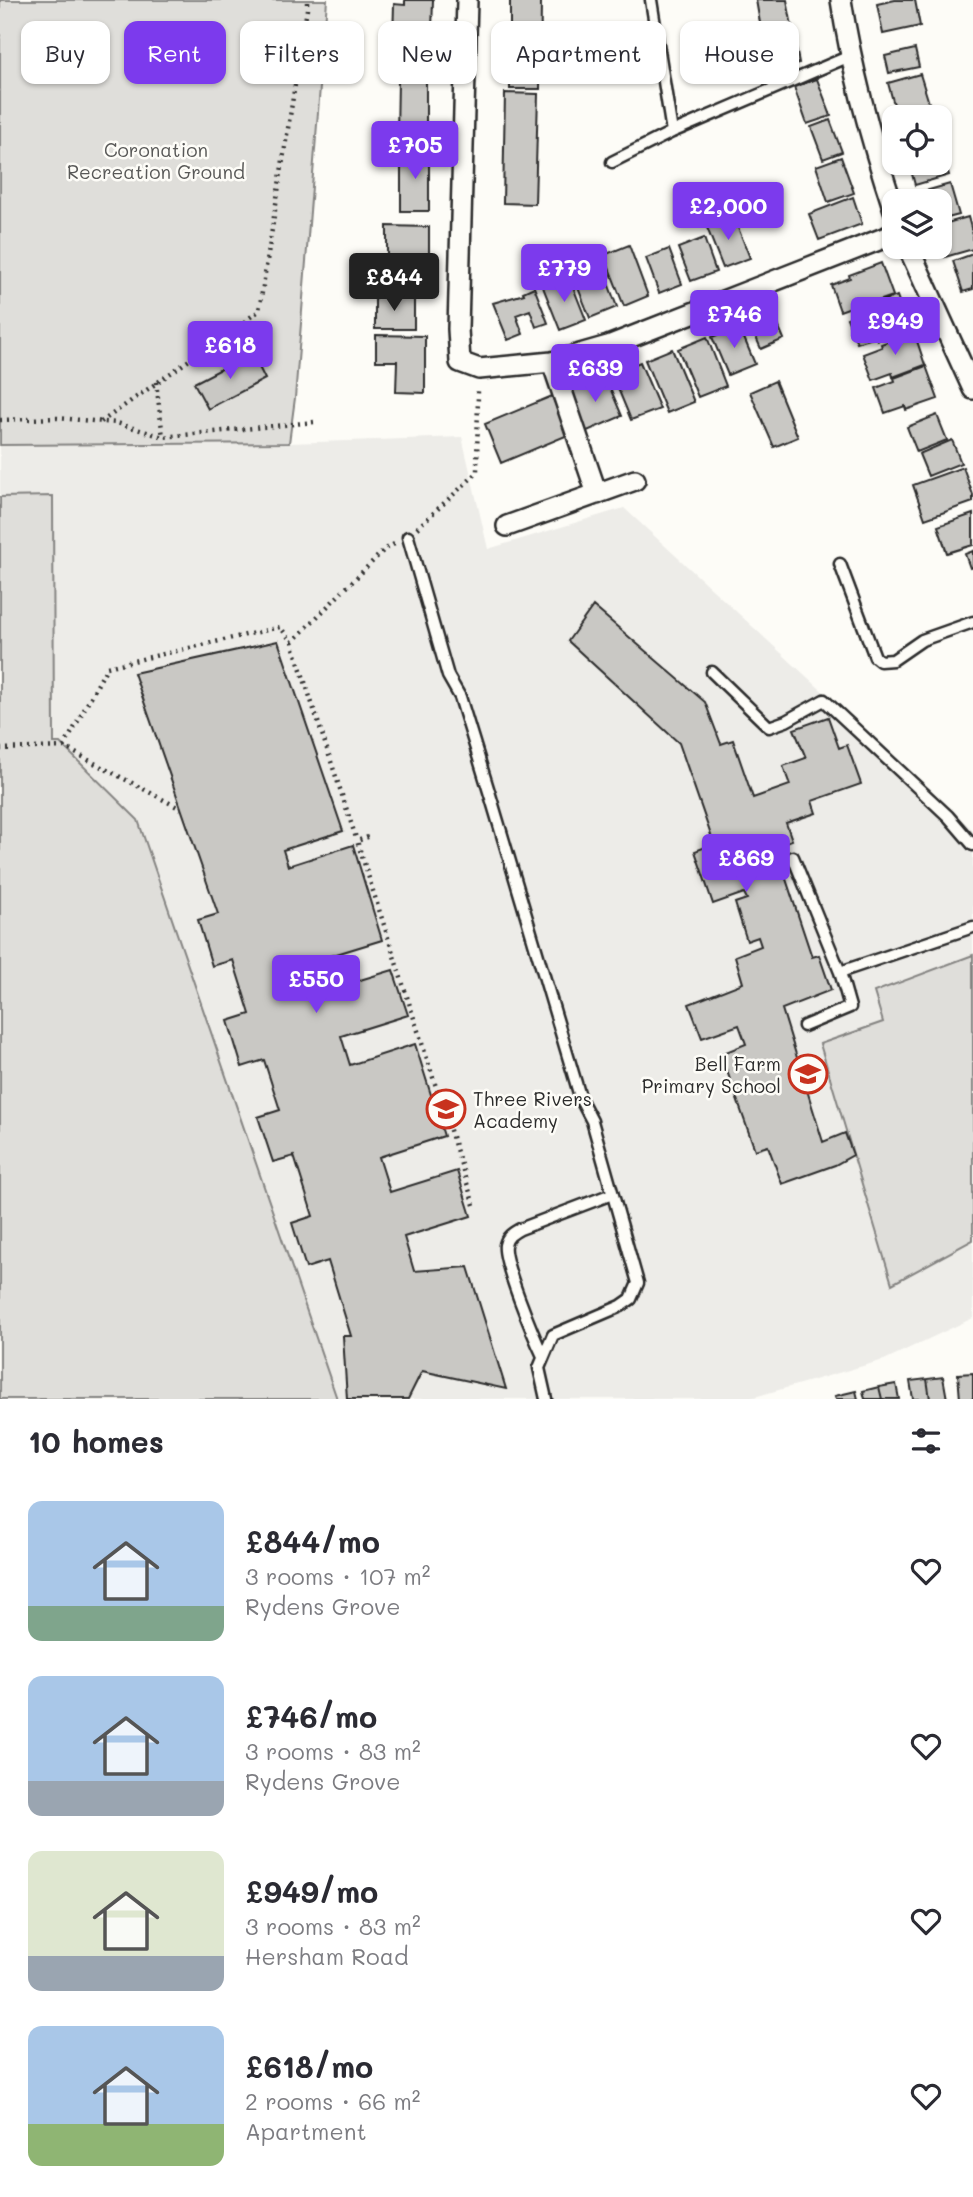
<!DOCTYPE html>
<meta charset="utf-8">
<style>
:root{--surface:#fff;--page:#f2f2f3;--text:#2b2b33;--muted:#7c7c81;--accent:#7c3aed}
body{margin:0;font-family:Mali,sans-serif;background:var(--page);color:var(--text);height:100vh;display:flex;flex-direction:column;font-size:26px;white-space:nowrap}
*{box-sizing:border-box;margin:0}
p{font-size:23px;color:var(--muted)}
.icon{flex:none;width:38px;height:38px;fill:none;stroke:currentColor;stroke-width:2;stroke-linecap:round;stroke-linejoin:round}
.map{position:relative;height:1399px;overflow:hidden}
.panel{display:flex;flex-direction:column;background:var(--surface);flex:1}
.panel>*{flex:none}
.banner{position:absolute;left:21px;top:21px;width:931px;height:63px;display:flex;gap:14px}
.fabs{position:absolute;left:882px;top:105px;display:grid;gap:14px}
.fabs a{display:grid;place-items:center;width:70px;height:70px;border-radius:14px;background:var(--surface);box-shadow:0 2px 5px #0004;font-size:35px}
.price{position:absolute;translate:-50% -60px;padding:0 16px;border-radius:7px;background:var(--accent);color:#fff;font-size:23px;line-height:46px;filter:drop-shadow(0 2px 4px #0008)}
.price::after{content:'';position:absolute;left:50%;top:42px;width:21px;height:16px;margin-left:-10px;background:inherit;clip-path:polygon(0 0,100% 0,50% 100%)}
.price.selected{background:#222;color:#fff}
ul{padding:0;list-style:none}
li{display:flex;align-items:center;gap:21px;height:175px;padding:0 28px}
li span{display:grid;place-items:center;flex:none;width:196px;height:140px;border-radius:14px;color:#555}
li>.icon{margin-inline-start:auto}
span .icon{width:84px;height:84px;fill:#fffc;stroke-width:1}
li b{font-size:30px}
h2{display:flex;justify-content:space-between;align-items:center;height:84px;padding:0 28px;font-size:30px}
.pill{padding:0 24px;border-radius:14px;background:var(--surface);box-shadow:0 2px 5px #0004;font-size:24px;line-height:63px}
.pill.selected{background:var(--accent);color:#fff}
.map>svg:first-child{display:block}
.built{fill:#edece8}
.green{fill:#dfdeda;stroke:#858482;stroke-width:2}
.building{fill:#c9c8c4;stroke:#2b2b2b;stroke-width:2}
.lines{fill:none;stroke-linecap:round;stroke-linejoin:round}
.service-casing{stroke:#2b2b2b;stroke-width:15}
.minor-casing{stroke:#2b2b2b;stroke-width:24}
.path{stroke:#2b2b2b;stroke-width:4.5;stroke-dasharray:2 5;stroke-linecap:butt}
.service{stroke:#fdfcf7;stroke-width:10}
.minor{stroke:#fdfcf7;stroke-width:19}
.labels{text-anchor:middle;dominant-baseline:central;stroke-width:5;stroke-linejoin:round;paint-order:stroke}
.park-label{font-size:19px;fill:#585857;stroke:#fdfcf7}
.poi-label{font-size:19px;fill:#2b2b2b;stroke:#fdfcf7;text-anchor:end}
</style>
<div class="map">
<svg width="973" height="1399" viewBox="0 0 973 1399">
<rect width="100%" height="100%" fill="#fdfcf7"/>
<filter id="ink" filterUnits="userSpaceOnUse"><feTurbulence type="fractalNoise" baseFrequency=".0143" numOctaves="2"/><feDisplacementMap in="SourceGraphic" scale="14" xChannelSelector="R" yChannelSelector="G"/><feConvolveMatrix kernelMatrix="1 2 1 2 8 2 1 2 1" color-interpolation-filters="sRGB"/></filter>
<g filter="url(#ink)">
<path class="built" d="M 462,437 L 488,549 L 624,508 L 973,830 L 973,1318 L 884,1360 L 747,1399 L 337,1399 L 138,820 L 0,743 L 0,445 L 289,443 Z"/>
<path class="green" d="M 0,0 L 327,0 L 295,398 L 289,443 L 0,445 Z
M 53,496 L 54,743 L 60,743 L 138,820 L 337,1399 L 0,1399 L 0,497 Z
M 973,955 L 973,1240 L 892,1284 L 820,1044 L 883,1022 L 874,992 Z"/>
<path class="building" d="M 405,0 L 433,0 L 432,30 L 426,30 L 426,43 L 393,40 L 394,4 L 405,5 Z
M 510,0 L 541,0 L 540,89 L 510,89 Z
M 756,0 L 787,0 L 799,63 L 768,69 Z
M 895,0 L 915,0 L 920,26 L 883,34 L 877,4 Z
M 915,49 L 919,67 L 889,73 L 885,56 Z
M 401,53 L 429,53 L 428,77 L 401,77 Z
M 920,74 L 929,103 L 896,112 L 888,83 Z
M 817,79 L 831,116 L 807,124 L 794,87 Z
M 398,81 L 426,81 L 426,135 L 397,135 Z
M 505,93 L 538,94 L 535,204 L 503,203 Z
M 930,110 L 932,117 L 904,117 Z
M 830,120 L 842,152 L 823,159 L 811,127 Z
M 941,147 L 949,175 L 915,185 L 909,163 L 940,163 Z
M 401,151 L 429,152 L 429,211 L 401,211 Z
M 841,157 L 854,193 L 828,202 L 816,166 Z
M 950,184 L 959,215 L 940,220 L 940,201 L 925,201 L 922,192 Z
M 853,197 L 862,224 L 819,240 L 809,214 Z
M 733,215 L 750,258 L 723,268 L 706,225 Z
M 968,217 L 973,235 L 973,249 L 945,257 L 940,238 L 940,225 Z
M 387,226 L 429,227 L 429,261 L 387,260 Z
M 704,238 L 716,272 L 691,281 L 678,248 Z
M 629,245 L 648,296 L 624,306 L 604,255 Z
M 669,249 L 682,284 L 659,293 L 646,258 Z
M 973,254 L 973,289 L 963,292 L 953,261 Z
M 599,259 L 617,307 L 590,318 L 571,270 Z
M 881,263 L 893,296 L 861,307 L 859,304 L 840,311 L 831,285 L 850,278 L 849,275 Z
M 375,269 L 414,269 L 414,297 L 375,296 Z
M 569,277 L 586,320 L 560,330 L 543,287 Z
M 534,287 L 548,323 L 536,327 L 530,310 L 516,315 L 523,334 L 508,340 L 493,303 L 524,294 L 523,292 Z
M 375,296 L 414,297 L 414,329 L 375,329 Z
M 897,296 L 909,329 L 877,340 L 876,337 L 857,343 L 847,318 L 866,311 L 865,308 Z
M 773,313 L 784,339 L 761,349 L 755,335 L 765,331 L 759,318 Z
M 739,326 L 755,364 L 728,375 L 712,337 Z
M 914,332 L 925,365 L 893,377 L 892,373 L 873,380 L 863,354 L 882,347 L 881,344 Z
M 376,335 L 425,336 L 425,393 L 396,392 L 397,361 L 376,361 Z
M 707,337 L 726,386 L 698,397 L 678,349 Z
M 672,349 L 694,402 L 667,413 L 645,360 Z
M 252,353 L 265,379 L 208,409 L 194,383 Z
M 640,362 L 660,409 L 631,420 L 612,374 Z
M 926,366 L 938,399 L 906,410 L 905,406 L 885,413 L 876,388 L 895,381 L 894,378 Z
M 605,376 L 622,416 L 585,432 L 568,392 Z
M 775,381 L 798,437 L 774,447 L 750,392 Z
M 552,396 L 568,435 L 501,463 L 485,424 Z
M 937,415 L 947,440 L 917,452 L 907,427 Z
M 952,440 L 961,463 L 928,476 L 919,454 Z
M 963,467 L 973,495 L 973,502 L 925,519 L 913,485 Z
M 973,514 L 973,545 L 947,553 L 938,526 Z
M 973,551 L 973,567 L 970,568 L 965,554 Z
M 593,606 L 705,702 L 721,744 L 733,740 L 753,798 L 790,785 L 783,766 L 806,758 L 794,729 L 828,717 L 839,748 L 847,745 L 861,784 L 812,801 L 816,813 L 786,823 L 792,840 L 775,846 L 812,957 L 819,955 L 831,990 L 782,1009 L 823,1142 L 845,1133 L 853,1155 L 835,1165 L 782,1184 L 768,1146 L 755,1150 L 721,1054 L 746,1044 L 739,1025 L 702,1038 L 689,1004 L 743,983 L 735,956 L 761,946 L 758,937 L 747,941 L 735,903 L 747,899 L 744,893 L 713,904 L 695,851 L 714,844 L 679,743 L 568,641 Z
M 278,641 L 343,831 L 283,850 L 288,866 L 353,845 L 382,940 L 317,960 L 327,990 L 393,970 L 408,1015 L 341,1036 L 350,1065 L 415,1044 L 444,1136 L 379,1157 L 390,1192 L 457,1171 L 471,1216 L 404,1237 L 414,1271 L 468,1267 L 506,1389 L 422,1371 L 408,1399 L 347,1399 L 343,1336 L 351,1336 L 328,1261 L 306,1268 L 292,1223 L 313,1216 L 294,1156 L 273,1162 L 258,1117 L 280,1110 L 264,1060 L 242,1067 L 228,1021 L 250,1014 L 233,960 L 212,966 L 198,920 L 218,914 L 134,673 Z
M 973,1373 L 973,1399 L 960,1399 L 958,1374 Z
M 943,1377 L 947,1399 L 930,1399 L 927,1379 Z
M 927,1379 L 930,1399 L 913,1399 L 910,1381 Z
M 896,1384 L 899,1399 L 882,1399 L 879,1387 Z
M 879,1387 L 882,1399 L 865,1399 L 863,1391 Z
M 856,1391 L 858,1399 L 836,1399 L 835,1396 Z"/>
<g class="lines">
<defs>
<path id="service" d="M 651,0 L 672,132
M 612,162 L 672,132 L 850,56
M 408,537 L 448,676 L 460,697 L 491,798 L 581,1100 L 592,1121 L 638,1283 L 631,1299 L 621,1306 L 553,1335 L 539,1368 L 546,1399
M 840,564 L 875,657 L 880,661 L 893,660 L 922,640 L 973,622
M 712,672 L 769,727 L 786,721 L 824,700 L 948,816 L 973,845
M 793,857 L 840,972 L 850,1007 L 804,1026
M 840,972 L 973,927
M 543,1356 C 534,1337 502,1261 505,1245 C 507,1236 513,1233 520,1229 L 612,1194"/>
<path id="minor" d="M 467,0 L 458,329 L 460,362 L 479,369 L 552,362 L 608,346 L 894,234
M 841,0 C 852,72 871,141 894,210
M 908,247 L 973,389
M 552,362 L 597,494
M 507,526 L 635,480"/>
</defs>
<use href="#service" class="service-casing"/>
<use href="#minor" class="minor-casing"/>
<path class="path" d="M 156,382 L 163,437
M 0,420 L 57,418 L 117,423 L 163,437 L 314,422
M 101,422 L 259,311 L 307,9 L 307,0
M 417,528 L 477,473 L 478,388
M 292,642 L 384,550 L 396,543
M 64,747 L 107,667 L 280,627 L 292,642 L 357,841
M 0,749 L 64,747 L 181,809
M 368,837 L 357,841 L 474,1205"/>
<use href="#service" class="service"/>
<use href="#minor" class="minor"/>
</g>
</g>
<defs>
<symbol id="school-ring" viewBox="-11 -11 22 22"><circle r="9.5" fill="#fdfcf7" stroke="#c8321e" stroke-width="1.5"/><path d="M0-5L7-2L0 1L-7-2ZM-4 1L0 2.5L4 1V4Q0 6-4 4Z" fill="#c8321e"/></symbol>
</defs>
<g fill-rule="evenodd">
<use href="#school-ring" x="786" y="1052" width="44" height="44"/>
<use href="#school-ring" x="424" y="1087" width="44" height="44"/>
</g>
<g class="labels">
<g class="park-label">
<text x="156" y="149">Coronation<tspan x="156" dy="22">Recreation Ground</tspan></text>
</g>
<g class="poi-label">
<text x="781" y="1063">Bell Farm<tspan x="781" dy="22">Primary School</tspan></text>
<text x="473" y="1098" text-anchor="start">Three Rivers<tspan x="473" dy="22">Academy</tspan></text>
</g>
</g>
</svg>
<div class="fabs">
<a><svg class="icon" aria-label="locate" viewBox="0 0 24 24"><circle cx="12" cy="12" r="6"/><path d="M12 2v4M12 18v4M2 12h4M18 12h4"/></svg></a>
<a><svg class="icon" aria-label="layers" viewBox="0 0 24 24"><path d="M12 4l9 5-9 5-9-5zM3 14l9 5 9-5"/></svg></a>
</div>
<b class="price" style="left:415px;top:181px">£705</b>
<b class="price" style="left:728px;top:242px">£2,000</b>
<b class="price" style="left:564px;top:304px">£779</b>
<b class="price selected" style="left:394px;top:313px">£844</b>
<b class="price" style="left:734px;top:350px">£746</b>
<b class="price" style="left:895px;top:357px">£949</b>
<b class="price" style="left:230px;top:381px">£618</b>
<b class="price" style="left:595px;top:404px">£639</b>
<b class="price" style="left:746px;top:894px">£869</b>
<b class="price" style="left:316px;top:1015px">£550</b>
<div class="banner">
<a class="pill">Buy</a>
<a class="pill selected">Rent</a>
<a class="pill">Filters</a>
<a class="pill">New</a>
<a class="pill">Apartment</a>
<a class="pill">House</a>
</div>
</div>
<section class="panel">
<h2>10 homes<svg class="icon" aria-label="filters" viewBox="0 0 24 24"><path d="M4 7h16M4 17h16"/><circle cx="9" cy="7" r="2"/><circle cx="15" cy="17" r="2"/></svg></h2>
<ul>
<li><span style="background:linear-gradient(#a9c7e8 75%,#7fa58c 0)"><svg class="icon" aria-label="home" viewBox="0 0 24 24"><path d="M3 11l9-7 9 7M6 9v11h12V9"/></svg></span><div><b>£844/mo</b><p>3 rooms · 107 m²</p><p>Rydens Grove</p></div><svg class="icon" aria-label="heart" viewBox="0 0 24 24"><path d="M12 20l-8-8c-3-5 5-10 8-4 3-6 11-1 8 4z"/></svg></li>
<li><span style="background:linear-gradient(#a9c7e8 75%,#9aa5b1 0)"><svg class="icon" aria-label="home" viewBox="0 0 24 24"><path d="M3 11l9-7 9 7M6 9v11h12V9"/></svg></span><div><b>£746/mo</b><p>3 rooms · 83 m²</p><p>Rydens Grove</p></div><svg class="icon" aria-label="heart" viewBox="0 0 24 24"><path d="M12 20l-8-8c-3-5 5-10 8-4 3-6 11-1 8 4z"/></svg></li>
<li><span style="background:linear-gradient(#dfe7d0 75%,#9aa5b1 0)"><svg class="icon" aria-label="home" viewBox="0 0 24 24"><path d="M3 11l9-7 9 7M6 9v11h12V9"/></svg></span><div><b>£949/mo</b><p>3 rooms · 83 m²</p><p>Hersham Road</p></div><svg class="icon" aria-label="heart" viewBox="0 0 24 24"><path d="M12 20l-8-8c-3-5 5-10 8-4 3-6 11-1 8 4z"/></svg></li>
<li><span style="background:linear-gradient(#a9c7e8 70%,#8fb573 0)"><svg class="icon" aria-label="home" viewBox="0 0 24 24"><path d="M3 11l9-7 9 7M6 9v11h12V9"/></svg></span><div><b>£618/mo</b><p>2 rooms · 66 m²</p><p>Apartment</p></div><svg class="icon" aria-label="heart" viewBox="0 0 24 24"><path d="M12 20l-8-8c-3-5 5-10 8-4 3-6 11-1 8 4z"/></svg></li>
</ul>
</section>
